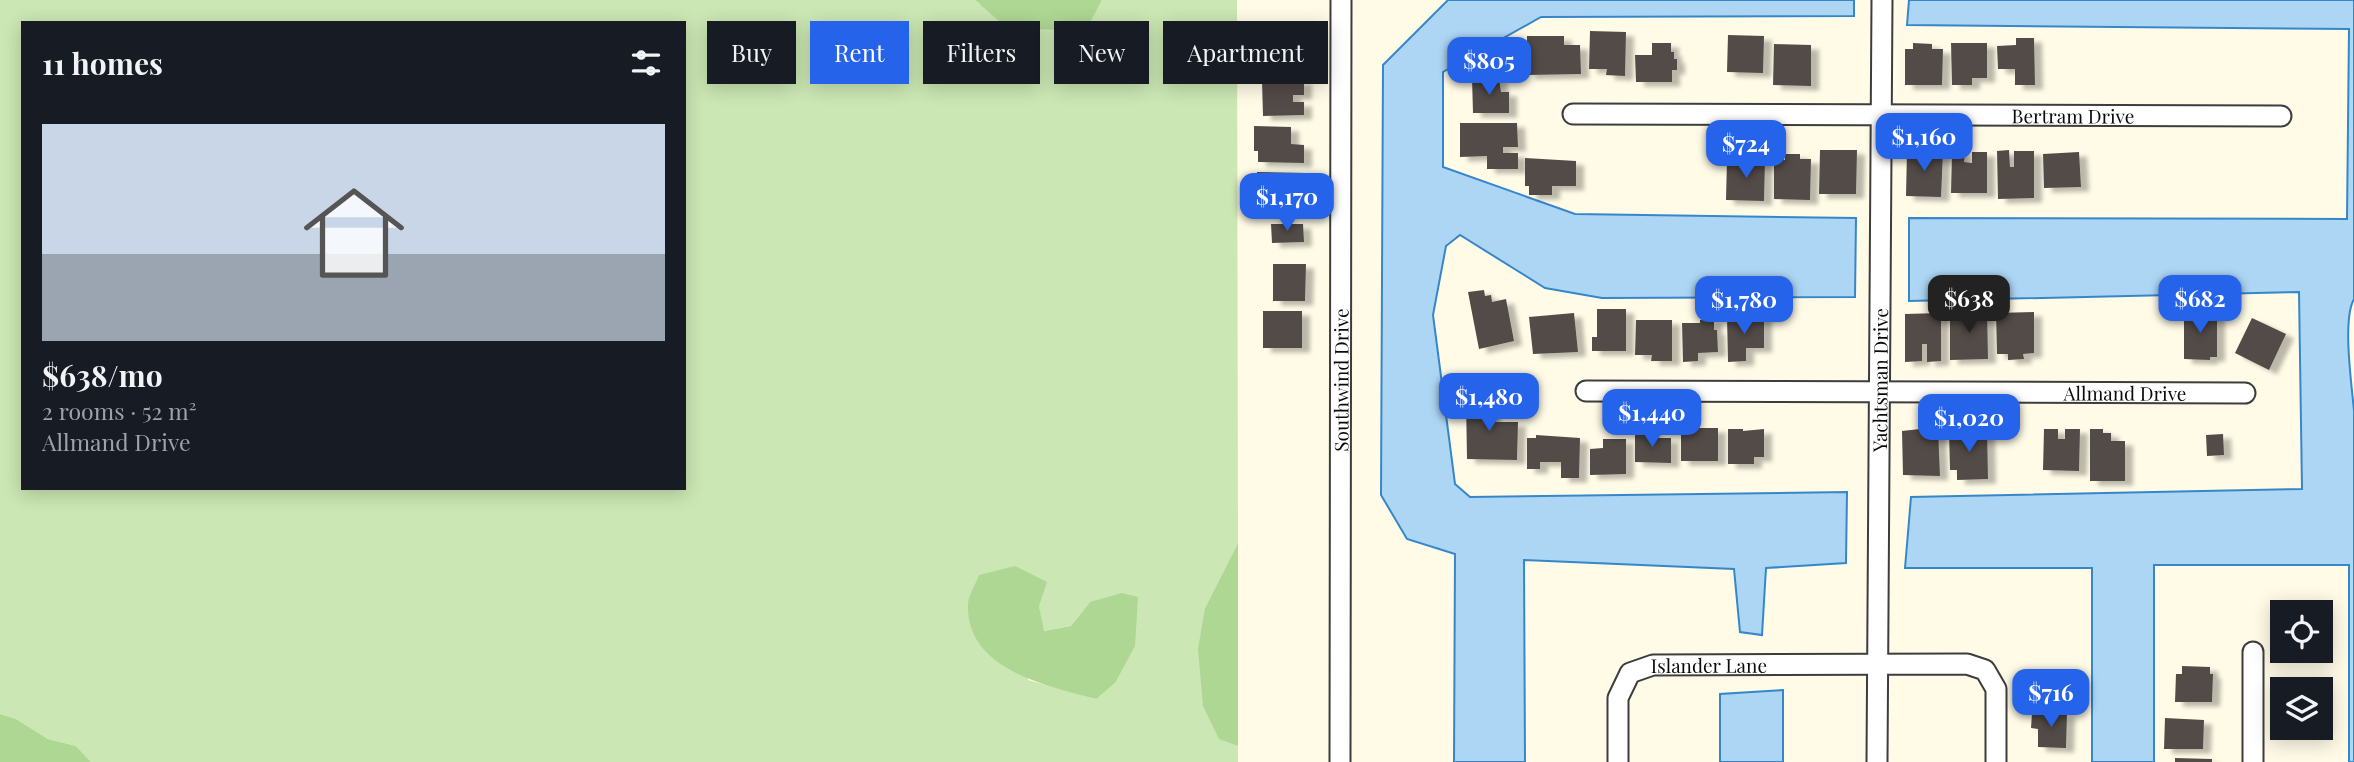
<!DOCTYPE html>
<meta charset="utf-8">
<style>
:root{--surface:#171b24;--page:#242831;--text:#f1f3f6;--muted:#9ea1a6;--accent:#2563eb}
body{margin:0;font-family:"Playfair Display",serif;background:var(--page);color:var(--text);height:100vh;display:flex;flex-direction:column;font-size:26px;white-space:nowrap}
*{box-sizing:border-box;margin:0}
p{font-size:23px;color:var(--muted)}
.icon{flex:none;width:38px;height:38px;fill:none;stroke:currentColor;stroke-width:2;stroke-linecap:round;stroke-linejoin:round}
.map{position:relative;flex:1;overflow:hidden}
.details{position:absolute;left:21px;top:21px;width:665px;height:469px;display:flex;flex-direction:column;background:var(--surface);border-radius:0px;box-shadow:0 4px 18px #0003}
.details>*{flex:none}
.top-card{position:absolute;left:707px;top:21px;width:665px;height:63px;display:flex;gap:14px}
.controls{position:absolute;left:2270px;top:600px;display:grid;gap:14px}
.controls a{display:grid;place-items:center;width:63px;height:63px;border-radius:0px;background:var(--surface);box-shadow:0 4px 18px #0003;font-size:35px}
.price{position:absolute;translate:-50% -60px;padding:0 16px;border-radius:14px;background:var(--accent);color:#fff;font-size:23px;line-height:46px;filter:drop-shadow(0 2px 4px #0008)}
.price::after{content:'';position:absolute;left:50%;top:42px;width:21px;height:16px;margin-left:-10px;background:inherit;clip-path:polygon(0 0,100% 0,50% 100%)}
.price.current{background:#222;color:#fff}
ul{padding:0;list-style:none}
li{display:grid;align-content:center;gap:14px;height:371px;padding:0 21px}
li span{display:grid;place-items:center;height:217px;border-radius:0px;color:#555}
li>.icon{margin-inline-start:auto}
span .icon{width:126px;height:126px;fill:#fffc;stroke-width:1}
li b{font-size:30px}
h2{display:flex;justify-content:space-between;align-items:center;height:84px;padding:0 21px;font-size:30px}
.chip{padding:0 24px;border-radius:0px;background:var(--surface);box-shadow:0 4px 18px #0003;font-size:24px;line-height:63px}
.chip.current{background:var(--accent);color:#fff}
.map>svg:first-child{display:block}
.green{fill:#cbe7b3;fill-rule:evenodd}
.forest{fill:#aed793}
.water{fill:#add6f5;stroke:#3687ca;stroke-width:2}
.building{fill:#524c47;filter:url(#shadow)}
.lines{fill:none;stroke-linecap:round;stroke-linejoin:round}
.minor-casing{stroke:#3d3d3d;stroke-width:23}
.minor{stroke:#fff;stroke-width:19}
.labels{text-anchor:middle;dominant-baseline:central;stroke-width:7;stroke-linejoin:round;paint-order:stroke}
.street-label{font-size:19px;fill:#0a0a0a;stroke:#fff}
</style>
<div class="map">
<svg width="2354" height="762" viewBox="0 0 2354 762">
<defs>
<filter id="shadow"><feDropShadow dx="8" dy="4.5" stdDeviation="2" flood-color="#0004"/></filter>
</defs>
<rect width="100%" height="100%" fill="#fffbe7"/>
<path class="green" d="M 0,0 L 975,0 L 979,4 L 1086,31 L 1102,0 L 1237,0 L 1238,543 L 1205,608 L 1219,738 L 1238,746 L 1238,762 L 91,762 L 76,746 L 48,739 L 16,719 L 0,714 ZM 23,23 L 684,23 L 684,488 L 23,488 ZM 1090,602 L 1115,683 L 1095,699 L 1028,680 L 1039,606 L 1043,631 L 1071,626 Z"/>
<path class="forest" d="M 975,0 L 1102,0 L 1086,31 L 1007,28 Z
M 1238,543 L 1238,746 L 1219,739 L 1203,706 L 1198,649 L 1205,608 Z
M 1015,566 L 1047,582 L 1039,606 L 1044,631 L 1071,626 L 1090,602 L 1122,593 L 1138,597 L 1135,646 L 1115,683 L 1096,699 C 1048,686 966,670 968,605 C 968,596 976,584 979,575 Z
M 0,714 L 16,719 L 48,739 L 76,746 L 91,762 L 0,762 Z"/>
<path class="water" d="M 1448,0 L 1854,0 L 1854,16 L 1541,17 L 1443,72 L 1443,167 L 1575,214 L 1856,218 L 1855,297 L 1602,298 L 1545,288 L 1460,235 L 1446,246 L 1433,315 L 1455,484 L 1470,497 L 1847,492 L 1846,563 L 1766,568 L 1762,635 L 1740,632 L 1734,569 L 1524,560 L 1525,762 L 1454,762 L 1455,554 L 1407,539 L 1381,495 L 1383,65 Z
M 1909,0 L 2354,0 L 2354,299 C 2342,320 2352,386 2354,411 L 2354,762 L 2349,762 L 2349,565 L 2154,565 L 2154,762 L 2092,762 L 2092,568 L 1905,568 L 1911,497 L 2302,489 L 2299,292 L 1909,301 L 1909,218 L 2347,219 L 2349,29 L 1907,25 Z
M 1783,690 L 1783,762 L 1720,762 L 1720,694 Z"/>
<path class="building" d="M 1590,31 L 1626,32 L 1625,76 L 1606,75 L 1607,69 L 1589,69 Z
M 1728,35 L 1764,36 L 1763,73 L 1727,72 Z
M 1527,36 L 1564,36 L 1564,45 L 1580,45 L 1581,74 L 1527,75 Z
M 2016,38 L 2034,38 L 2035,85 L 2015,85 L 2015,69 L 1998,69 L 1997,46 L 2016,45 Z
M 1652,43 L 1671,43 L 1671,52 L 1674,52 L 1674,59 L 1677,59 L 1677,70 L 1672,70 L 1672,82 L 1636,82 L 1635,55 L 1652,55 Z
M 1913,43 L 1932,44 L 1932,49 L 1943,49 L 1942,85 L 1905,85 L 1905,49 L 1913,49 Z
M 1951,43 L 1987,43 L 1987,78 L 1972,78 L 1972,85 L 1952,85 Z
M 1774,44 L 1811,45 L 1811,86 L 1773,85 Z
M 1472,78 L 1499,78 L 1501,92 L 1509,92 L 1509,113 L 1473,113 Z
M 1304,80 L 1304,95 L 1293,95 L 1293,102 L 1304,102 L 1304,115 L 1263,116 L 1262,81 Z
M 1460,123 L 1517,123 L 1518,147 L 1503,147 L 1503,153 L 1518,153 L 1518,169 L 1487,169 L 1487,156 L 1460,157 Z
M 1254,126 L 1291,127 L 1291,144 L 1304,145 L 1304,163 L 1258,162 L 1258,151 L 1254,151 Z
M 1820,150 L 1857,150 L 1856,194 L 1819,194 Z
M 1907,150 L 1943,151 L 1941,197 L 1906,196 Z
M 2009,150 L 2010,167 L 2014,167 L 2014,151 L 2034,151 L 2034,198 L 1998,199 L 1997,151 Z
M 1952,152 L 1965,153 L 1964,162 L 1972,163 L 1972,152 L 1987,152 L 1987,193 L 1951,193 Z
M 2079,152 L 2081,187 L 2044,188 L 2043,154 Z
M 1785,154 L 1800,154 L 1800,159 L 1811,159 L 1810,200 L 1774,199 L 1774,160 L 1785,160 Z
M 1525,158 L 1576,161 L 1576,186 L 1552,186 L 1552,195 L 1529,195 L 1529,186 L 1525,186 Z
M 1727,159 L 1765,160 L 1764,201 L 1726,200 Z
M 1257,172 L 1305,173 L 1304,190 L 1290,190 L 1290,209 L 1257,208 Z
M 1271,224 L 1303,224 L 1304,242 L 1272,243 Z
M 1273,264 L 1306,264 L 1305,301 L 1273,301 Z
M 1484,290 L 1485,296 L 1491,295 L 1492,302 L 1506,299 L 1514,341 L 1479,349 L 1468,292 Z
M 1597,309 L 1626,309 L 1626,351 L 1592,351 L 1592,337 L 1597,337 Z
M 1987,309 L 1988,359 L 1950,360 L 1950,310 Z
M 2184,310 L 2217,311 L 2217,357 L 2210,357 L 2210,360 L 2184,359 Z
M 1263,311 L 1302,311 L 1302,348 L 1263,348 Z
M 2034,312 L 2034,353 L 2023,354 L 2024,359 L 2008,360 L 2008,354 L 1997,354 L 1996,313 Z
M 1574,313 L 1578,352 L 1533,354 L 1529,317 Z
M 1941,313 L 1941,361 L 1927,362 L 1927,344 L 1922,344 L 1922,361 L 1905,362 L 1905,314 Z
M 1764,315 L 1764,348 L 1746,348 L 1746,361 L 1728,362 L 1727,316 Z
M 2252,318 L 2286,334 L 2269,370 L 2235,353 Z
M 1714,319 L 1714,330 L 1717,330 L 1718,352 L 1698,353 L 1698,361 L 1683,362 L 1682,323 L 1700,323 L 1700,320 Z
M 1636,320 L 1672,320 L 1672,361 L 1651,361 L 1652,355 L 1635,355 Z
M 1466,399 L 1493,399 L 1492,422 L 1518,422 L 1517,460 L 1467,459 Z
M 1681,428 L 1718,428 L 1718,461 L 1681,461 Z
M 1929,428 L 1938,428 L 1940,476 L 1903,475 L 1902,431 Z
M 1961,428 L 1987,428 L 1988,479 L 1957,480 L 1957,470 L 1950,470 L 1949,432 L 1961,431 Z
M 1728,429 L 1743,429 L 1743,431 L 1764,429 L 1764,457 L 1754,457 L 1754,464 L 1728,464 Z
M 2044,429 L 2058,429 L 2058,439 L 2065,439 L 2065,429 L 2080,429 L 2079,471 L 2043,470 Z
M 2090,429 L 2103,429 L 2103,433 L 2111,433 L 2111,441 L 2125,441 L 2125,481 L 2090,481 Z
M 1635,432 L 1652,432 L 1652,438 L 1671,438 L 1671,463 L 1635,462 Z
M 2223,434 L 2224,455 L 2207,456 L 2206,435 Z
M 1536,435 L 1580,438 L 1579,478 L 1561,478 L 1561,462 L 1540,462 L 1540,469 L 1527,469 L 1527,438 L 1536,438 Z
M 1603,439 L 1626,439 L 1626,474 L 1590,475 L 1590,449 L 1603,448 Z
M 2182,666 L 2210,667 L 2210,674 L 2213,674 L 2212,702 L 2175,702 L 2176,674 L 2182,674 Z
M 2077,670 L 2078,691 L 2035,691 L 2034,671 Z
M 2032,713 L 2067,713 L 2066,748 L 2038,747 L 2038,729 L 2031,728 Z
M 2165,718 L 2204,720 L 2203,749 L 2164,749 Z
M 2175,758 L 2212,759 L 2212,762 L 2175,762 Z"/>
<g class="lines">
<defs>
<g id="minor">
<path id="s1" d="M 1573,114 L 2281,116"/>
<path id="s2" d="M 1586,391 L 2245,393"/>
<path id="s3" d="M 1340,762 L 1341,0"/>
<path id="s4" d="M 1618,762 L 1618,698 L 1630,673 L 1653,665 L 1967,664 L 1985,670 L 1996,689 L 1996,762"/>
<path id="s5" d="M 1877,762 L 1882,0"/>
<path d="M 2253,762 L 2253,652"/>
</g>
</defs>
<use href="#minor" class="minor-casing"/>
<use href="#minor" class="minor"/>
</g>
<g class="labels">
<g class="street-label">
<text stroke="none"><textPath href="#s1" startOffset="500">Bertram Drive</textPath></text>
<text stroke="none"><textPath href="#s3" startOffset="382">Southwind Drive</textPath></text>
<text stroke="none"><textPath href="#s5" startOffset="382">Yachtsman Drive</textPath></text>
<text stroke="none"><textPath href="#s2" startOffset="539">Allmand Drive</textPath></text>
<text stroke="none"><textPath href="#s4" startOffset="172">Islander Lane</textPath></text>
</g>
</g>
</svg>
<div class="controls">
<a><svg class="icon" aria-label="locate" viewBox="0 0 24 24"><circle cx="12" cy="12" r="6"/><path d="M12 2v4M12 18v4M2 12h4M18 12h4"/></svg></a>
<a><svg class="icon" aria-label="layers" viewBox="0 0 24 24"><path d="M12 4l9 5-9 5-9-5zM3 14l9 5 9-5"/></svg></a>
</div>
<b class="price" style="left:1489px;top:97px">$805</b>
<b class="price" style="left:1924px;top:173px">$1,160</b>
<b class="price" style="left:1746px;top:180px">$724</b>
<b class="price" style="left:1287px;top:233px">$1,170</b>
<b class="price current" style="left:1969px;top:335px">$638</b>
<b class="price" style="left:2200px;top:335px">$682</b>
<b class="price" style="left:1744px;top:336px">$1,780</b>
<b class="price" style="left:1489px;top:433px">$1,480</b>
<b class="price" style="left:1652px;top:449px">$1,440</b>
<b class="price" style="left:1969px;top:454px">$1,020</b>
<b class="price" style="left:2051px;top:729px">$716</b>
<div class="top-card">
<a class="chip">Buy</a>
<a class="chip current">Rent</a>
<a class="chip">Filters</a>
<a class="chip">New</a>
<a class="chip">Apartment</a>
</div>
<section class="details">
<h2>11 homes<svg class="icon" aria-label="filters" viewBox="0 0 24 24"><path d="M4 7h16M4 17h16"/><circle cx="9" cy="7" r="2"/><circle cx="15" cy="17" r="2"/></svg></h2>
<ul>
<li><span style="background:linear-gradient(#c9d6e8 60%,#9aa5b1 0)"><svg class="icon" aria-label="home" viewBox="0 0 24 24"><path d="M3 11l9-7 9 7M6 9v11h12V9"/></svg></span><div><b>$638/mo</b><p>2 rooms · 52 m²</p><p>Allmand Drive</p></div></li>
</ul>
</section>
</div>
